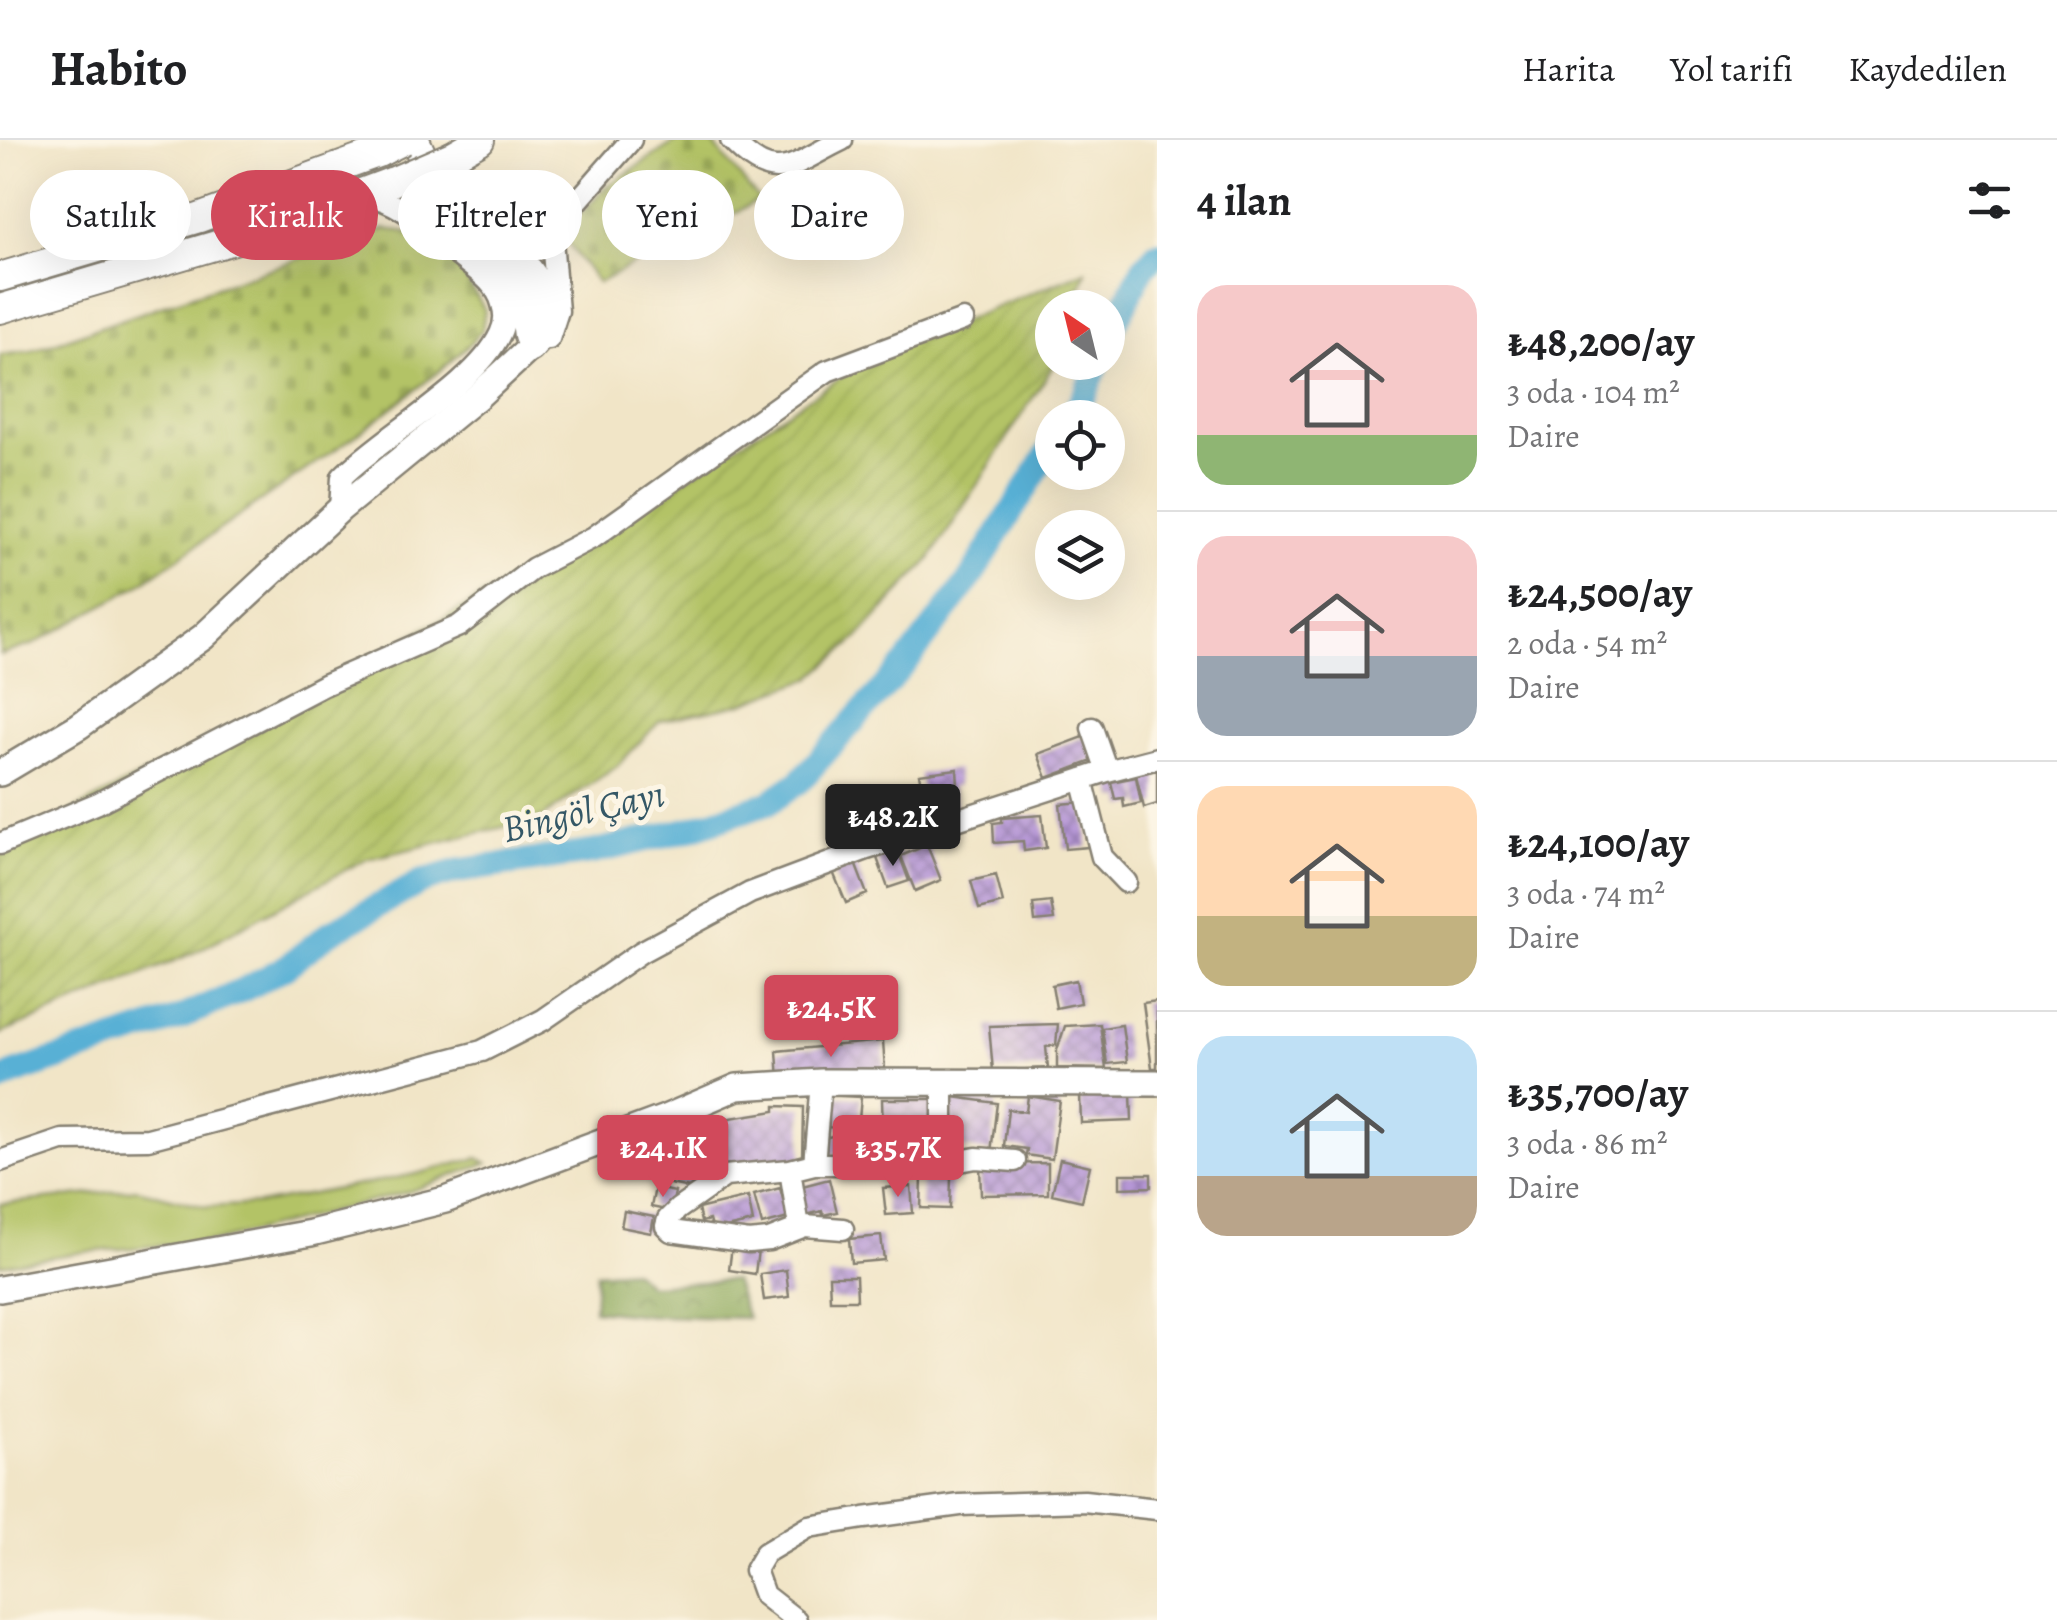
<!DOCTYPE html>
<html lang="tr">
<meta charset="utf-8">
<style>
:root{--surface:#fff;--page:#f2f2f2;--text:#202124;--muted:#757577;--line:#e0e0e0;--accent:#d1495b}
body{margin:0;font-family:Alegreya,serif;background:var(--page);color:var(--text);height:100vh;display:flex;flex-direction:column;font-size:38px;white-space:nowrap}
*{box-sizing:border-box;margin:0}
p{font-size:32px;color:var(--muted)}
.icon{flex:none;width:55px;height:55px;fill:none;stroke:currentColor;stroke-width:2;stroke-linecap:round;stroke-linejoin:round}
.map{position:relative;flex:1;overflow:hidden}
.side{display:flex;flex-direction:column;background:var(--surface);width:900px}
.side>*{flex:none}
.top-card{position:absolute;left:30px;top:30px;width:950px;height:90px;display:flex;gap:20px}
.needle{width:65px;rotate:325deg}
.fabs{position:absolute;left:1035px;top:150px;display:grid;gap:20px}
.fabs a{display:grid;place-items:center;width:90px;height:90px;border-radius:50%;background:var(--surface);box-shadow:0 10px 40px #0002;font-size:50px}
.price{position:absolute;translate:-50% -85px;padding:0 22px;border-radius:10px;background:var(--accent);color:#fff;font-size:32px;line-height:65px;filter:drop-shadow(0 2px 5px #0008)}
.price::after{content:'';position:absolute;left:50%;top:60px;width:30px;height:22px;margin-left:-15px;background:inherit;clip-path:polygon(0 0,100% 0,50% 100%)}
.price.on{background:#222;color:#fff}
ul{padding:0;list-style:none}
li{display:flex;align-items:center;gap:30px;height:250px;padding:0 40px}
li+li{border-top:2px solid var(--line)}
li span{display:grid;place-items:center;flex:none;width:280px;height:200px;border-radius:30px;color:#555}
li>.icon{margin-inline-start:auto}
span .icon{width:120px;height:120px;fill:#fffc;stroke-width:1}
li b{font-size:42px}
h2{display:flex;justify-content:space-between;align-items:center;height:120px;padding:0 40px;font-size:42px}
.chip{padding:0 35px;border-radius:45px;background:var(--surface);box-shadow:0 10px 40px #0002;font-size:35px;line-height:90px}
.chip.on{background:var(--accent);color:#fff}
header{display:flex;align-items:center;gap:60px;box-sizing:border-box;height:140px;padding:0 50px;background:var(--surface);border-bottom:2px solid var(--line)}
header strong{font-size:48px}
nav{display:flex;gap:55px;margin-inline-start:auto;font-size:35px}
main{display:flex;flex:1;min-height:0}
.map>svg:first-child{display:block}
.forest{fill:url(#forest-crowns);stroke:#55623c;stroke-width:2.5}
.cemetery{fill:url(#cemetery-stones);stroke:#687041;stroke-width:2.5}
.park{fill:#b3c366;stroke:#687041;stroke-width:2.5}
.garden{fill:url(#garden-furrows);stroke:#687041;stroke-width:2.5}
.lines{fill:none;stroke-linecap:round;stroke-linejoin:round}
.river{stroke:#58b0d5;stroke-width:25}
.building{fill:url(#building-cross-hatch)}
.minor-casing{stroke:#868072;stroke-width:25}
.major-casing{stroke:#868072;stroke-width:30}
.highway-casing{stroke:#868072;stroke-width:32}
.minor{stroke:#fff;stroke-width:20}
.major{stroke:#fff;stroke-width:25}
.highway{stroke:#fff;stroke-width:28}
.highway-bridge-casing{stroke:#868072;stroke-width:32;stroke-linecap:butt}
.highway-bridge{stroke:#fff;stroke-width:28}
.labels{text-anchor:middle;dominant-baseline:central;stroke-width:10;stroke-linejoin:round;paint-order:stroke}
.water-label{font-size:38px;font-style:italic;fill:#345766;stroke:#fcf5e5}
</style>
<header>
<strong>Habito</strong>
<nav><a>Harita</a><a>Yol tarifi</a><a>Kaydedilen</a></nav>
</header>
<main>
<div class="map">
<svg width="1157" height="1480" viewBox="0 0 1157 1480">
<defs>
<pattern id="forest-crowns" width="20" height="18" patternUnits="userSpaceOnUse" patternTransform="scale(2.5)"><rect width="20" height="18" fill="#8ea95b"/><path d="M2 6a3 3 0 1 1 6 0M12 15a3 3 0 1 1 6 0" fill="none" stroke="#73894a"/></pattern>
<pattern id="cemetery-stones" width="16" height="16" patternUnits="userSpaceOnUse" patternTransform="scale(2.5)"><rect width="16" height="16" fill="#b3c366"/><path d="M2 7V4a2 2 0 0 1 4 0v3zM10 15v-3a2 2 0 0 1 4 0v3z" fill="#99a758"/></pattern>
<pattern id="garden-furrows" width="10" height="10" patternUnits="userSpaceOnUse" patternTransform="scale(2.5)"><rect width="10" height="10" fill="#b3c366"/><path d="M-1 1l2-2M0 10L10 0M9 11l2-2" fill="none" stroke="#99a758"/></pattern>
<pattern id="building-cross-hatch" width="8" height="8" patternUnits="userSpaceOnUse" patternTransform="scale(2.5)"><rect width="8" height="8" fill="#b697d6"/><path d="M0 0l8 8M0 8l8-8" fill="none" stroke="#937aad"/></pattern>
</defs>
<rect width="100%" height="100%" fill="#fcf5e5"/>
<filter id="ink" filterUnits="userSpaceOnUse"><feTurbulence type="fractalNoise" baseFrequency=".01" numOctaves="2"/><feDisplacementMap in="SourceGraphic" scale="20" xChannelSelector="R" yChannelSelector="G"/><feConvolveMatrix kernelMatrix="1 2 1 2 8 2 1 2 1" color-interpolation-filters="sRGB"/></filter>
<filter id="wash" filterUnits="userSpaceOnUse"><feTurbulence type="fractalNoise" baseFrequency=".0048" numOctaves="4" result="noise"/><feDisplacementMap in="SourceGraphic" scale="40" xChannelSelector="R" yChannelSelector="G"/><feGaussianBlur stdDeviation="2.25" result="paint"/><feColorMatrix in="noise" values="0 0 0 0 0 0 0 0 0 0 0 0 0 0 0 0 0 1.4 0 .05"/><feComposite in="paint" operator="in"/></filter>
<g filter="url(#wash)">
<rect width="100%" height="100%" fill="#f1e5c7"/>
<path class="forest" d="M 633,1130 L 649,1145 L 734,1140 L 747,1178 L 654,1176 L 594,1170 L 596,1133 Z"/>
<path class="cemetery" d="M 678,0 L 710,0 L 759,60 L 598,143 L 561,94 L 606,47 Z
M 385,89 C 398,91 413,91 424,97 C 451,110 470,145 485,170 L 482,190 L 473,201 L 436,234 L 352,298 L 139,445 L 34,504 L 0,515 L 0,215 L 31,211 Z"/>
<path class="park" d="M 478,1018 L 487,1023 L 408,1052 L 217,1101 L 85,1112 L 0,1125 L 0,1064 L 137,1049 L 206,1067 L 259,1064 L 416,1034 Z"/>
<path class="garden" d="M 1086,131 L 1074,167 L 1052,168 L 1055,223 L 930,419 L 858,498 L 811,538 L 740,564 L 660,581 L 616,627 L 541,678 L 364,720 L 195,812 L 0,894 L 0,709 L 446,477 L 693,334 L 870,218 Z"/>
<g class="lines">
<path class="river" d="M 1108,198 L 1143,128 L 1157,113
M 1071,278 L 1085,254 L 1098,222
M 0,941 L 13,934 L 180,878 L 253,845 L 287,826 L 329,793 L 421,742 L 458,731 L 594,712 L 690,689 L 770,662 L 799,642 L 906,523 L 968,442 L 1052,306"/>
</g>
<g id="blocks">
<path class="building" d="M 1086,596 L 1095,620 L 1047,638 L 1038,614 Z
M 957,629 L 958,646 L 952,646 L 956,672 L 927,677 L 922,652 L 940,648 L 922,650 L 919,634 Z
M 1157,630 L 1157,664 L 1144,668 L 1136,635 Z
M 1136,637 L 1141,663 L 1124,667 L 1123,658 L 1115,659 L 1111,642 Z
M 1084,662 L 1088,707 L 1065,709 L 1060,664 Z
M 1042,675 L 1046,708 L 1024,711 L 1023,701 L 994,703 L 993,683 L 1002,682 L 1002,678 Z
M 927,705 L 941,740 L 915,751 L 901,716 Z
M 898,711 L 909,741 L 888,748 L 877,718 Z
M 855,723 L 867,754 L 846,763 L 833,732 Z
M 996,735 L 1003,763 L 979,769 L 971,741 Z
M 1051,762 L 1054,780 L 1035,782 L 1033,764 Z
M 1076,840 L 1080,863 L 1056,868 L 1052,845 Z
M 1157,861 L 1157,928 L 1152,928 L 1143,863 Z
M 1058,884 L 1056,905 L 1046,907 L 1048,928 L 993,931 L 989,886 Z
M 1100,884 L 1106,929 L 1057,928 L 1057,910 L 1065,886 Z
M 1122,885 L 1127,922 L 1107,924 L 1102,888 Z
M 883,901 L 885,930 L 779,940 L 777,911 Z
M 1131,953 L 1132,981 L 1081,983 L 1080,955 Z
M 826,955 L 861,957 L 859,980 L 842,979 L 842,988 L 824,987 Z
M 1028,956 L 1060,961 L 1052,1019 L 1026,1015 L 1027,1009 L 1004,1006 L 1008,969 L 1026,972 Z
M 953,957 L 997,963 L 991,1012 L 947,1006 Z
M 882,959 L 938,959 L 938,990 L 883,991 Z
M 775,966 L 803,967 L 802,1020 L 715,1027 L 705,982 L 775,971 Z
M 843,992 L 849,1008 L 826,1017 L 820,1000 Z
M 888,992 L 936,995 L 935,1023 L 900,1021 L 900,1011 L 888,1010 L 887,1023 L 857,1021 L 859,995 L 887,996 Z
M 1060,1019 L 1090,1026 L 1082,1061 L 1052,1054 Z
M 674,1020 L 704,1025 L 699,1050 L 670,1044 Z
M 1048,1023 L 1048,1054 L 981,1055 L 980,1024 Z
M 1120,1034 L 1151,1034 L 1151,1047 L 1120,1048 Z
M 922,1037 L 951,1038 L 950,1069 L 921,1068 Z
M 829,1039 L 837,1072 L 823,1075 L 822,1071 L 802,1076 L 795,1048 Z
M 911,1046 L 913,1073 L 886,1075 L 883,1048 Z
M 655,1048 L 675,1052 L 671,1071 L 651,1067 Z
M 780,1048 L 788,1078 L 762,1085 L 754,1055 Z
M 748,1057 L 753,1082 L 712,1091 L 709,1080 L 701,1082 L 698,1069 Z
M 624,1071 L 654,1077 L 651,1093 L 621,1087 Z
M 881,1096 L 884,1120 L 851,1123 L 849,1099 Z
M 732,1106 L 758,1110 L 755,1134 L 729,1130 Z
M 786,1130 L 789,1157 L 764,1160 L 760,1134 Z
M 829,1136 L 856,1136 L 857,1160 L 830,1160 Z"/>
</g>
</g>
<g filter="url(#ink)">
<use href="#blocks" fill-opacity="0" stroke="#868072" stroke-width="2.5"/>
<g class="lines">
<defs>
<path id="minor" d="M 731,0 C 777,48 790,25 842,0
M 549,199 L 558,171 L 552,99 L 575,64 L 631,0
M 340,369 L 342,337 C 384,295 477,244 500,194 C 505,184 505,173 502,164 C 497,144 477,131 462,119 C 427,90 406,62 361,54
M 1092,588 L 1107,631
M 1082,639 L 1102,717 L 1126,742
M 0,704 L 98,663 L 324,545 L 459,486 L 534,428 L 594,397 L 827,231 L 963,180
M 821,942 L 814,1024 L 790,1030 L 725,1036 L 678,1069 L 668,1079 L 666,1086 L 671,1091 L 749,1102 L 769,1100 L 805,1086 L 843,1089
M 0,1021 L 62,1000 L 148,999 L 482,911 L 543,880 L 641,812 L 750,753 L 867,709 L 1107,631 L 1157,618
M 814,1024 L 943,1024 L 976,1018 L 1015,1021
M 943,1024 L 943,943
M 790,1030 L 799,1087
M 796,1480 L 764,1455 L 755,1430 L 765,1413 L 809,1387 L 864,1378 L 960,1365 L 1084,1361 L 1157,1369"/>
<path id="major" d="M 0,633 L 79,586 L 203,497 L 340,369 L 477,257 L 530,208
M 0,1149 L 311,1093 L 445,1060 L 665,978 L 737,947 L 821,942 L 1157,943"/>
<path id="highway" d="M 415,0 C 427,26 438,53 458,73 C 490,105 538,116 543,167 C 545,185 543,195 530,208
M 452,16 L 480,0
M 452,86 C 496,133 520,124 528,196
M 0,137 L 199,78 L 380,12
M 0,169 L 234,100 L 394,41"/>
</defs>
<use href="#minor" class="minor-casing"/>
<use href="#major" class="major-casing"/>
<use href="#highway" class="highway-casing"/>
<use href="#minor" class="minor"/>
<use href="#major" class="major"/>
<use href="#highway" class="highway"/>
<defs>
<path id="highway-bridge" d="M 380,12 L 404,0
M 394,41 L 452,16"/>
</defs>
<use href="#highway-bridge" class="highway-bridge-casing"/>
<use href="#highway-bridge" class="highway-bridge"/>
</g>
</g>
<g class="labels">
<g class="water-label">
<text transform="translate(583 671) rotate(-13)">Bingöl Çayı</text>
</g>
</g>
</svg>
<div class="fabs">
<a><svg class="needle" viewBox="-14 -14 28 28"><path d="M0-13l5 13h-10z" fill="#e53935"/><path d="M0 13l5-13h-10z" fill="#757577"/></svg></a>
<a><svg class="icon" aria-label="locate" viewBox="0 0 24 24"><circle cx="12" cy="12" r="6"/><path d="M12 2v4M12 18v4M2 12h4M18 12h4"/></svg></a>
<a><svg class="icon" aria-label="layers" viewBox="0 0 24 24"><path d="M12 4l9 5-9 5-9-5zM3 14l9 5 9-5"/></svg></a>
</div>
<b class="price on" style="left:893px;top:729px">₺48.2K</b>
<b class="price" style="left:831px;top:920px">₺24.5K</b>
<b class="price" style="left:663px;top:1060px">₺24.1K</b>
<b class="price" style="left:898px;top:1060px">₺35.7K</b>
<div class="top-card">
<a class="chip">Satılık</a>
<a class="chip on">Kiralık</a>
<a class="chip">Filtreler</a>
<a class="chip">Yeni</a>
<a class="chip">Daire</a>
</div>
</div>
<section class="side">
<h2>4 ilan<svg class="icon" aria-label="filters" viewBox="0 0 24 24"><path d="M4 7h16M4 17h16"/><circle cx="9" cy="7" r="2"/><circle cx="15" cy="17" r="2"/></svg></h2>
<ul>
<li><span style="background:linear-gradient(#f6c9c9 75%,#8fb573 0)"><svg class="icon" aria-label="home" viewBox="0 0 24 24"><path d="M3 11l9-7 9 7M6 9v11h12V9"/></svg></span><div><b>₺48,200/ay</b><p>3 oda · 104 m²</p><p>Daire</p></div></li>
<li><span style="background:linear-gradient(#f6c9c9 60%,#9aa5b1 0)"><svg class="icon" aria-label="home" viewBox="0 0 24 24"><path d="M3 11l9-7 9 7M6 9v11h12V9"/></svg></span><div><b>₺24,500/ay</b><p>2 oda · 54 m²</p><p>Daire</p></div></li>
<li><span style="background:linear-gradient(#ffd9b3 65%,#c2b280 0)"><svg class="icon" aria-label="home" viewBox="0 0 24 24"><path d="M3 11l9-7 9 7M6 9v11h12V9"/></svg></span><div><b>₺24,100/ay</b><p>3 oda · 74 m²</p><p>Daire</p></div></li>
<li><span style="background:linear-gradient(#bfe0f5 70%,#b9a48a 0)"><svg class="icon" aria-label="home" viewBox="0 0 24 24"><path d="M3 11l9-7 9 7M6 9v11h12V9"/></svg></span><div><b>₺35,700/ay</b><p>3 oda · 86 m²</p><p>Daire</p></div></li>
</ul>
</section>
</main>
